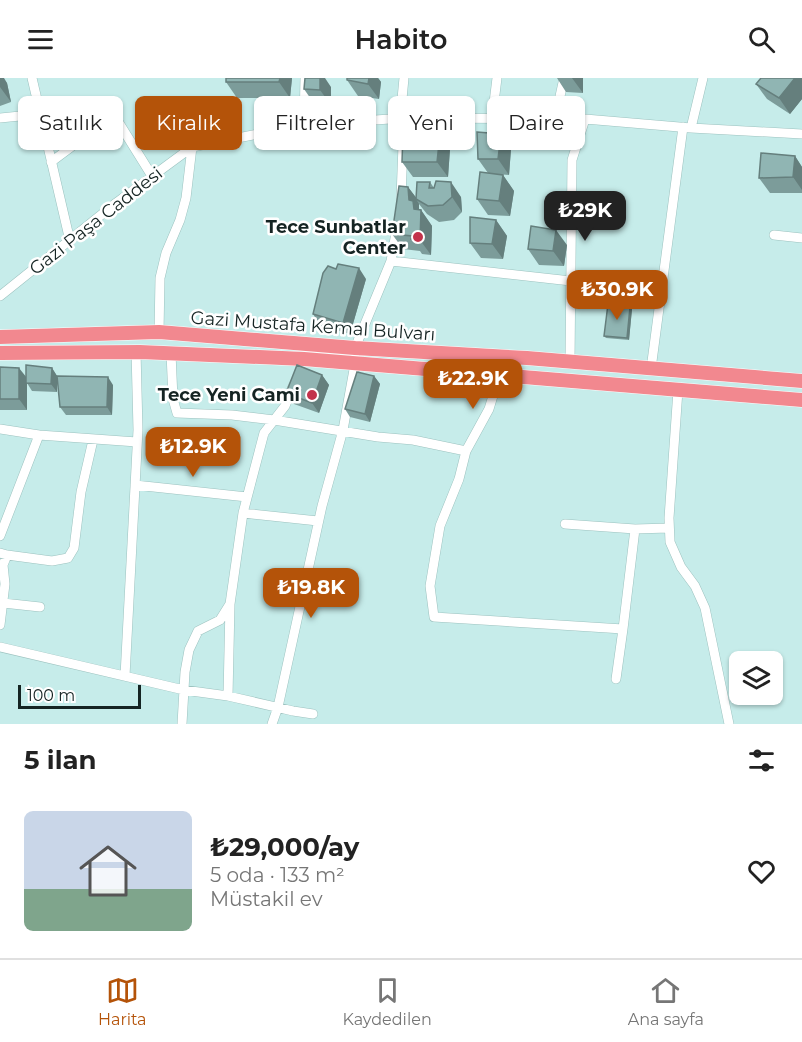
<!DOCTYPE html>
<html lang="tr">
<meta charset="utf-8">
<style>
:root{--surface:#fff;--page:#f6f6f6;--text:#222;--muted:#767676;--line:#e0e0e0;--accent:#b45309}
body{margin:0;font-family:Montserrat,sans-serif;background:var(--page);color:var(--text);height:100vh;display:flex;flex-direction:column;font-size:22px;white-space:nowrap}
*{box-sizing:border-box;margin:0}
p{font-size:20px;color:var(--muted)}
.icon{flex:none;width:33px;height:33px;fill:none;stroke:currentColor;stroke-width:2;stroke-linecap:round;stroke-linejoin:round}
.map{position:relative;height:646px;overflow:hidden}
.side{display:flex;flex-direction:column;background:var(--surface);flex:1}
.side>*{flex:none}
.banner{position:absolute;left:18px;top:18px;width:766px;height:54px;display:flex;gap:12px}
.fabs{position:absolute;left:729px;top:573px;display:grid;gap:12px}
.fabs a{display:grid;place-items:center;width:54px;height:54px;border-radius:9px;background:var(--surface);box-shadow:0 2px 4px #0004;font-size:30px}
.scale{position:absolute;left:18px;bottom:15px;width:123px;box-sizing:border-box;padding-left:6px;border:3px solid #152423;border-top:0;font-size:16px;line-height:21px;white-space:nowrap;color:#152423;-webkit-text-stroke:4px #fff;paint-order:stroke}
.price{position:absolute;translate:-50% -51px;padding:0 14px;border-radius:12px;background:var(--accent);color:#fff;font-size:20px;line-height:39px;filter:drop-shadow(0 2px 3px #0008)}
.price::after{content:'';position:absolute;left:50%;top:36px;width:18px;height:14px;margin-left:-9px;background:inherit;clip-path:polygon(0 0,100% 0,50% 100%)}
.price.on{background:#222;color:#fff}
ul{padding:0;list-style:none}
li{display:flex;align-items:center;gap:18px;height:150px;padding:0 24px}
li+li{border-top:2px solid var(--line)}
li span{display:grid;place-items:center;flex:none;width:168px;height:120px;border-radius:9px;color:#555}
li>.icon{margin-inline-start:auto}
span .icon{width:72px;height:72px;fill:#fffc;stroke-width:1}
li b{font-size:26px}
h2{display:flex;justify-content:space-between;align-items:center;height:72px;padding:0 24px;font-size:26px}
.tag{padding:0 21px;border-radius:9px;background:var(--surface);box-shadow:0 2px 4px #0004;font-size:21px;line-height:54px}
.tag.on{background:var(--accent);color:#fff}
header{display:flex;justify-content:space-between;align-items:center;height:78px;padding:0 24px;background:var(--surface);font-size:27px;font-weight:600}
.tabs{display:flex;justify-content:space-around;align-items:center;height:84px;border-top:2px solid var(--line);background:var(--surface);font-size:16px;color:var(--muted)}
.tabs a{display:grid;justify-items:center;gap:3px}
.tabs .on{color:var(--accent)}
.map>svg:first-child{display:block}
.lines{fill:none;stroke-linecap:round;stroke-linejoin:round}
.minor-casing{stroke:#9cc2bf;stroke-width:10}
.highway-casing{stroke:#fff;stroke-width:15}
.minor{stroke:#fff;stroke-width:9}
.highway{stroke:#f2888f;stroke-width:14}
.wall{fill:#7c9c9a}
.shaded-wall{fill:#657f7d}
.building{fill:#90b5b3;stroke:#657f7d;stroke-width:1.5}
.poi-dot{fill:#c3324b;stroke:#fff;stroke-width:2}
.labels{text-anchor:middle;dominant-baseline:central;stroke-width:5;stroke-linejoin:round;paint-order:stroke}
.street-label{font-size:18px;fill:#152423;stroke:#fff}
.poi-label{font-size:18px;font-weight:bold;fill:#152423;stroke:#fff;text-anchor:end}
</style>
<header><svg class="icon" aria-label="menu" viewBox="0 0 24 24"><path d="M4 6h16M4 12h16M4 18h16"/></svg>Habito<svg class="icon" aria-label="search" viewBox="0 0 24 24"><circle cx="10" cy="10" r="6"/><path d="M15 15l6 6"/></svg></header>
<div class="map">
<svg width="802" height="646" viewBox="0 0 802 646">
<rect width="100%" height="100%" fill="#c6ecea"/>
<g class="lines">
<defs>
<path id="minor" d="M 32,0 L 70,163
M 0,40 L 40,36
M 492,41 L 497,0
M 555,41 L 564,0
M 304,47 L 305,0
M 691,50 L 703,0
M 51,84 L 114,37 L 152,98
M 401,120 L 404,40 L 402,21 L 404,0
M 774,157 L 802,160
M 391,183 L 571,203
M 0,218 L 116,125 L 192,69 L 304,47 L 404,40 L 585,41 L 691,50 L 802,56
M 159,254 L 160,200 L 166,175 L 180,142 L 186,120 L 192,69
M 171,275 L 173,321 L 177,335 L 232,337 L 274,342 L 378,359 L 413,362 L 466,373
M 570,284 L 572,82 L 585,41
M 651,291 L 683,49
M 499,298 L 489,331 L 466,373 L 459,401 L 440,448 L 430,508 L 434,539 L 623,551 L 635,451 L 669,450
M 678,312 L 669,440 L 670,464 L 681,489 L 695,508 L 705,530 L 729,646
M 0,351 L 39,357
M 135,407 L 247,419
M 243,435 L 318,443
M 565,446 L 635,451
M 0,458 L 39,357 L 137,364
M 0,475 L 7,477 L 52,483 L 68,480 L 74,470 L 81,414 L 93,362
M 3,525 L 40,529
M 0,547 L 5,506 L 3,487 L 7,477
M 0,569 L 184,612 L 228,618 L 293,633 L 313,636
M 125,598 L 138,352 L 136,273
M 616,601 L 623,551
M 228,618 L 230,526
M 182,646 L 185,594 L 189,572 L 198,553 L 220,542 L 230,526 L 243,435 L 264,355 L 285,328 L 293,308
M 272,646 L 278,629 L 322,428 L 343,352 L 355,286 L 355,270 L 391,183 L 397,149"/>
<path id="highway" d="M 0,259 L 159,254 L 355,270 L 527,280 L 802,303
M 0,275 L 140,274 L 304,281 L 802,322"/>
</defs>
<use href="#minor" class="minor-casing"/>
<use href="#highway" class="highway-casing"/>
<use href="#minor" class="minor"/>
<use href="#highway" class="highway"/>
</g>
<path class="wall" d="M 0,0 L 7,5 L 11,24 L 0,28 Z
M 226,0 L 292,0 L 290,20 L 237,20 L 226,4 Z
M 347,0 L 378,0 L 381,4 L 379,21 L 358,18 L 347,2 Z
M 557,0 L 583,0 L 583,15 L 566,14 Z
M 802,0 L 802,21 L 790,36 L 767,21 L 756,6 Z
M 331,9 L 331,27 L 315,27 L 304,11 Z
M 501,56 L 511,71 L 509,97 L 496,96 L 503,97 L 514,113 L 510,138 L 488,137 L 477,121 L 488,95 L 478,81 Z
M 450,71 L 448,99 L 413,99 L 402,84 Z
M 795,78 L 802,89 L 802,115 L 770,115 L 759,100 Z
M 430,104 L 434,110 L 461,119 L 462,134 L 454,142 L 439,144 L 427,136 L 419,126 L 419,131 L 421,132 L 432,148 L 431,177 L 422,176 L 420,173 L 403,171 L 392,156 L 408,109 L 416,120 Z
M 496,142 L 507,158 L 503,181 L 481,180 L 470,165 Z
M 567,167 L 564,188 L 539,187 L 528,171 Z
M 366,201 L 350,256 L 320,247 L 313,236 Z
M 630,229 L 632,231 L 629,262 L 606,260 L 604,258 Z
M 0,289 L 26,300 L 52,290 L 57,298 L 57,314 L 32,313 L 27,305 L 27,332 L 0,332 Z
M 322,297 L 329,307 L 319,335 L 294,326 L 286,315 Z
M 374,298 L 380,306 L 370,344 L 350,339 L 345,331 Z
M 113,307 L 112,337 L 66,337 L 60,329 Z"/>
<path class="shaded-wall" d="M 0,0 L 4,0 L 7,5 L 11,24 L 0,9 Z
M 280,0 L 292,0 L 290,20 L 279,4 Z
M 320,0 L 325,0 L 331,9 L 331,27 L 320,12 Z
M 369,0 L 378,0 L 381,4 L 379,21 L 368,6 Z
M 572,0 L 583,0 L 583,15 Z
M 795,0 L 802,0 L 802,21 L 790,36 L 779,20 Z
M 440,56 L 450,71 L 448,99 L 437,84 Z
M 501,56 L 511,71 L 509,97 L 498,81 Z
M 795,78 L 802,89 L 802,112 L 793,99 Z
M 503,97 L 514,113 L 510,138 L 499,123 Z
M 451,104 L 461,119 L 462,134 L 452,119 Z
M 408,109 L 418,122 L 416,121 L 419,126 L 419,131 L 421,134 L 421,132 L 432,148 L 431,177 L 420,162 L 409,122 Z
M 496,142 L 507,158 L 503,181 L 492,166 Z
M 556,152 L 567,167 L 564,188 L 553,173 Z
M 359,190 L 366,201 L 350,256 L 343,245 Z
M 630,229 L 632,231 L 629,262 L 627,260 Z
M 19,290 L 27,300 L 27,332 L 19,321 Z
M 52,290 L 57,298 L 57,314 L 51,306 Z
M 322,297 L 329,307 L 319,335 L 312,325 Z
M 374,298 L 380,306 L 370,344 L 365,336 Z
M 108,299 L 113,307 L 112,337 L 107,329 Z"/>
<path class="building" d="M 226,0 L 280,0 L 279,4 L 226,4 Z
M 305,0 L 320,0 L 320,12 L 304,11 Z
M 347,0 L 369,0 L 368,6 L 347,2 Z
M 761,0 L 795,0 L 779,20 L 756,6 Z
M 403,54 L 440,56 L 437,84 L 402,84 Z
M 477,54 L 501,56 L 498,81 L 478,81 Z
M 761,75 L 795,78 L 793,99 L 759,100 Z
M 480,94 L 503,97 L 499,123 L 477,121 Z
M 436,103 L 451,104 L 452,119 L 443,127 L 428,128 L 416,121 L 417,104 L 430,104 L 429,110 L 434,110 Z
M 399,108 L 408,109 L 409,122 L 413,123 L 414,131 L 421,132 L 420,162 L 411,161 L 412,158 L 392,156 Z
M 470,139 L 496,142 L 492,166 L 470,165 Z
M 531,148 L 556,152 L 553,173 L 528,171 Z
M 338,186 L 359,190 L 343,245 L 313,236 L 323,195 L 328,188 L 336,191 Z
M 608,226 L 630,229 L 627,260 L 604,258 Z
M 26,287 L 52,290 L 51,306 L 26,305 Z
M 297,287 L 322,297 L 312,325 L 286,315 Z
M 0,289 L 19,290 L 19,321 L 0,321 Z
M 357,294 L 374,298 L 365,336 L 345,331 Z
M 57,298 L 108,299 L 107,329 L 60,329 Z"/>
<g class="poi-dot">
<circle cx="418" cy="159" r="6"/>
<circle cx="312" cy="317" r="6"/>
</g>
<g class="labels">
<g class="street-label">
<text transform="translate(96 143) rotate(-38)">Gazi Paşa Caddesi</text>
<text transform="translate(313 248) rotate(4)">Gazi Mustafa Kemal Bulvarı</text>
</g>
<g class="poi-label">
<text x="406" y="149">Tece Sunbatlar<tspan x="406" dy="21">Center</tspan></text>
<text x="300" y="317">Tece Yeni Cami</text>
</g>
</g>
</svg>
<div class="fabs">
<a><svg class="icon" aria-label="layers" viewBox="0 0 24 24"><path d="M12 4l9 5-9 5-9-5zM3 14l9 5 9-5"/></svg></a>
</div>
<div class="scale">100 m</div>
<b class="price on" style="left:585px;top:164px">₺29K</b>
<b class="price" style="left:617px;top:243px">₺30.9K</b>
<b class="price" style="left:473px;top:332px">₺22.9K</b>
<b class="price" style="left:193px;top:400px">₺12.9K</b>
<b class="price" style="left:311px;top:541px">₺19.8K</b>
<div class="banner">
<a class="tag">Satılık</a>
<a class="tag on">Kiralık</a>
<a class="tag">Filtreler</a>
<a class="tag">Yeni</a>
<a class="tag">Daire</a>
</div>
</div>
<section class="side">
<h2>5 ilan<svg class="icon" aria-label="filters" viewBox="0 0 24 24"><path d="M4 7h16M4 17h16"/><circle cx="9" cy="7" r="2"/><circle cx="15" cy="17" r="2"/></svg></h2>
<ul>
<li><span style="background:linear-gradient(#c9d6e8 65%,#7fa58c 0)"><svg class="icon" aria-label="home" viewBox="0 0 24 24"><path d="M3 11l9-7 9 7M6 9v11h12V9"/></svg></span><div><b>₺29,000/ay</b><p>5 oda · 133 m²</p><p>Müstakil ev</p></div><svg class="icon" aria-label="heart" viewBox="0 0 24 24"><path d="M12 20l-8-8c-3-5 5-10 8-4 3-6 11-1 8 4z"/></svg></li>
</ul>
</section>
<nav class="tabs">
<a class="on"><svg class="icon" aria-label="map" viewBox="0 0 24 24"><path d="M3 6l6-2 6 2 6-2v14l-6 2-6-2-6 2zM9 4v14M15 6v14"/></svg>Harita</a>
<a><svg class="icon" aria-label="saved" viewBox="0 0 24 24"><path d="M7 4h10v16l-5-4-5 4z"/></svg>Kaydedilen</a>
<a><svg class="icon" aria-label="home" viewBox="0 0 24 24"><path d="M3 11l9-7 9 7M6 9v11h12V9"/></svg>Ana sayfa</a>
</nav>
